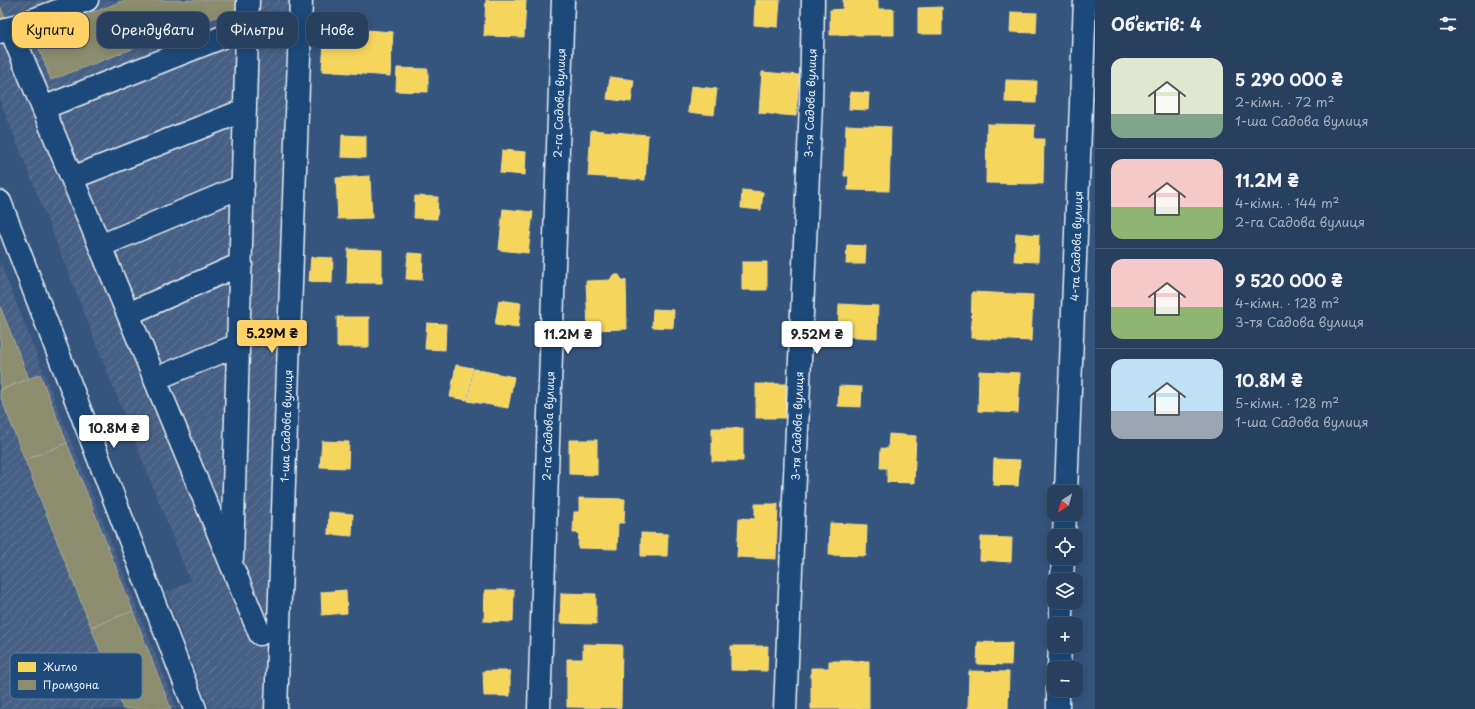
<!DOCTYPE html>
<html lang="uk">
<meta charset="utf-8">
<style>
:root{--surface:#28405f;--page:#344b68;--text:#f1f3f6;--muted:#a5afbd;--line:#445974;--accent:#ffd166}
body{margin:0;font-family:"Playpen Sans",sans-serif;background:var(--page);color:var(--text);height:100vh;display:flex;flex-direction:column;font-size:15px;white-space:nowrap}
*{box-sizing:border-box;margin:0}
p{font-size:13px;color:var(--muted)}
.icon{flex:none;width:22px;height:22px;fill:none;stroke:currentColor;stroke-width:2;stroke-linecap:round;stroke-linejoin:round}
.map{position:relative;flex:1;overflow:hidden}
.sheet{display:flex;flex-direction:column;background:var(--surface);width:380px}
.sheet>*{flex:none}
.hud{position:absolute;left:12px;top:12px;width:380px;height:36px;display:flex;gap:8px}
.needle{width:26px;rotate:217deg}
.fabs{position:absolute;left:1047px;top:485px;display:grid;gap:8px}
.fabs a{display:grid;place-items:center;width:36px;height:36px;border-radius:8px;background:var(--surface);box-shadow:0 2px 10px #0003,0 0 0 1px var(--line);font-size:20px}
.price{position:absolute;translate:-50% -34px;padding:0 9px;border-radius:4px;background:#fff;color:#222;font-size:13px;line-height:26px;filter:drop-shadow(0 1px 2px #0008)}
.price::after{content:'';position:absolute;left:50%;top:24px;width:12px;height:9px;margin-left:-6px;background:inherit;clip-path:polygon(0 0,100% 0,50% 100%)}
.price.selected{background:var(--accent);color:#111}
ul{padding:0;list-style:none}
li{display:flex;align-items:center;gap:12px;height:100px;padding:0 16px}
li+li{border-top:1px solid var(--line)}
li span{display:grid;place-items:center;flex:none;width:112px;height:80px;border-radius:12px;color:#555}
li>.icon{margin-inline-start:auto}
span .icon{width:48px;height:48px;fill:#fffc;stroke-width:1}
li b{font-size:17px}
h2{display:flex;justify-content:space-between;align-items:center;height:48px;padding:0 16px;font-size:17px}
.tag{padding:0 14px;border-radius:12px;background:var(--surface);box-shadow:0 2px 10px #0003,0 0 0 1px var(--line);font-size:14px;line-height:36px}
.tag.selected{background:var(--accent);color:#111}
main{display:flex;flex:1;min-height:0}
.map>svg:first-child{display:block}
.industrial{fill:url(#industrial-furrows)}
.homes{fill:#f6d55c;stroke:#f2dd8b}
.industry{fill:#8c8c6e;stroke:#a8aa97}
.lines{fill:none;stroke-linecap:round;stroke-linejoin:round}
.minor-casing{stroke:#e8f1f8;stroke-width:25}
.minor{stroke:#1f4a7a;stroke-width:22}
.labels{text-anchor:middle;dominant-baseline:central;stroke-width:4;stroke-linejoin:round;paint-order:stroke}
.street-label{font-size:11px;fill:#e8f1f8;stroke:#1f4a7a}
.key{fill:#1f4a7a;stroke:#5b7ca0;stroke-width:1}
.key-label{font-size:11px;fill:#e8f1f8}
</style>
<main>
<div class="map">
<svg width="1095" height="709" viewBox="0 0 1095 709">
<defs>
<pattern id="industrial-furrows" width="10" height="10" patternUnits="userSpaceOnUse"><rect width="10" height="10" fill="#476085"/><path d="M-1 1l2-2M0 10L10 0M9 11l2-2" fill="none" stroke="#627797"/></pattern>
</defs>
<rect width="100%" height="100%" fill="#35557f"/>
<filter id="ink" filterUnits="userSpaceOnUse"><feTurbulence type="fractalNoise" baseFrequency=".025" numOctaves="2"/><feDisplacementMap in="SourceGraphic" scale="8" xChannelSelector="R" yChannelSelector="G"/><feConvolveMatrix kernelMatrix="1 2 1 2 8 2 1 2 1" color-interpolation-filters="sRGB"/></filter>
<g filter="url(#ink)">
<path class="industrial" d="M 0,0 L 288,0 L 264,709 L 210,709 L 166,593 L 190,581 L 0,100 Z
M 0,262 L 177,709 L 0,709 Z"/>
<path class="homes" d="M 486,0 L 526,0 L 524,37 L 484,36 Z
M 755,0 L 780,0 L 778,27 L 754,25 Z
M 843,0 L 878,0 L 878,9 L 894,9 L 894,35 L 830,35 L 830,10 L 843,9 Z
M 942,7 L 942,34 L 918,34 L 918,8 Z
M 1011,12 L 1037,13 L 1036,33 L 1010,32 Z
M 325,27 L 393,32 L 390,76 L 322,71 Z
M 397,68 L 428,69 L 428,92 L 396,91 Z
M 762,72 L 799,75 L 796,116 L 759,113 Z
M 610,77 L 634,80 L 631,102 L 607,99 Z
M 1006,80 L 1037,81 L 1036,103 L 1005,102 Z
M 691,86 L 717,89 L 714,115 L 688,112 Z
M 850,92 L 869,93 L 868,110 L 849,109 Z
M 987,124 L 1035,125 L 1034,139 L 1044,139 L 1043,184 L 986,183 Z
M 846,125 L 891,127 L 889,191 L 848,190 L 849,176 L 844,176 Z
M 591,130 L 648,135 L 645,180 L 588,176 Z
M 342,135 L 366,136 L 366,158 L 341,157 Z
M 502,150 L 526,152 L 525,175 L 500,173 Z
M 370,176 L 372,218 L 338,219 L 336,178 Z
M 742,190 L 763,192 L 761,210 L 741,208 Z
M 415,196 L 438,197 L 437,219 L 414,218 Z
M 503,209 L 533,212 L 528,253 L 499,250 Z
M 1016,233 L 1039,235 L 1038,262 L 1014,261 Z
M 847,245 L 866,246 L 865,264 L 846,264 Z
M 348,249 L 382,250 L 382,283 L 347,283 Z
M 408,253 L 423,254 L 422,280 L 406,279 Z
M 311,257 L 333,258 L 332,283 L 309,281 Z
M 742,262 L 767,262 L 767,290 L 742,290 Z
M 613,275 L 619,275 L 622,280 L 626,280 L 627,329 L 588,330 L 586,281 L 610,280 Z
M 972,292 L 1033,295 L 1031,341 L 971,338 Z
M 499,300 L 521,303 L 518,328 L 495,325 Z
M 839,304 L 878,306 L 877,338 L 838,336 Z
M 653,309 L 674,310 L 673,328 L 652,327 Z
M 337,317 L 369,317 L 369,347 L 337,347 Z
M 427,323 L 446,324 L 445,350 L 425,349 Z
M 456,365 L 473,368 L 467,400 L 450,397 Z
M 474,369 L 514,377 L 508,408 L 468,401 Z
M 979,371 L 1020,373 L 1018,413 L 978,411 Z
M 756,384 L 786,384 L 786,418 L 756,418 Z
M 839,386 L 862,387 L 861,407 L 838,406 Z
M 712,428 L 743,428 L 743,461 L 712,461 Z
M 889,434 L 916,436 L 914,483 L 887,482 L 887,468 L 880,468 L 881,448 L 888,449 Z
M 569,440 L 597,440 L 597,475 L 569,474 Z
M 322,441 L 349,442 L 348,468 L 320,467 Z
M 994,459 L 1020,460 L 1018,486 L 993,485 Z
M 579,498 L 625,499 L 624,523 L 618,523 L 617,549 L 578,548 L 579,533 L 573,533 L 574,512 L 579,512 Z
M 755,504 L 778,504 L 776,559 L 737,557 L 739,518 L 755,519 Z
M 329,512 L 353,514 L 352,536 L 328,534 Z
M 830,523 L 867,525 L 866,556 L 829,555 Z
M 641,533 L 668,534 L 667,556 L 641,556 Z
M 981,537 L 1012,538 L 1011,562 L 980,560 Z
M 346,590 L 347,613 L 322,615 L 321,592 Z
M 485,590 L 514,590 L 513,622 L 484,621 Z
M 561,593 L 596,594 L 596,624 L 560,623 Z
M 978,642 L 1012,643 L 1011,665 L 977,664 Z
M 583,644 L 622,645 L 621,708 L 567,707 L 567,659 L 583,659 Z
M 731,646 L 768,646 L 767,671 L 731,670 Z
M 829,661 L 869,661 L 869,709 L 811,709 L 811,668 L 829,668 Z
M 483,671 L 510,671 L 510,696 L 484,696 Z
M 969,671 L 1009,672 L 1008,709 L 968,709 Z"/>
<path class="industry" d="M 125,0 L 245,0 L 247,5 L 51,80 L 34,35 Z
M 0,6 L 7,21 L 0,24 Z
M 0,306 L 29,379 L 0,390 Z
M 40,374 L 67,443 L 25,460 L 0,395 L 0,390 Z
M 67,443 L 133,611 L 91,627 L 25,460 Z
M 133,611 L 171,709 L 123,709 L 91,627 Z"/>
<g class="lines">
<defs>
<path id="minor" d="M 10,28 L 260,634
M 0,32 L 87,0
M 43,108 L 248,27
M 72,178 L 245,110
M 0,202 L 195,709
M 100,246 L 243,186
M 128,314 L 241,264
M 155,379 L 238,345
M 1066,492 L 1085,0
M 1064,536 L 1065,514
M 232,558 L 248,0
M 1062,580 L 1063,558
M 1061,624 L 1061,602
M 1059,668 L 1060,646
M 276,709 L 301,0
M 539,709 L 563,0
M 785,709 L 811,103 L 813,0
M 1058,709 L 1058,690"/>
</defs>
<use href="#minor" class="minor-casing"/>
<use href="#minor" class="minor"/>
</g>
</g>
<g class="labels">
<g class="street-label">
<text transform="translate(559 103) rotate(-88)">2-га Садова вулиця</text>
<text transform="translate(810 103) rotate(-88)">3-тя Садова вулиця</text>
<text transform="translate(1076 246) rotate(-88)">4-та Садова вулиця</text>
<text transform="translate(286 426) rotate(-88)">1-ша Садова вулиця</text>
<text transform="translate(548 426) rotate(-88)">2-га Садова вулиця</text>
<text transform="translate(797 426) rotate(-88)">3-тя Садова вулиця</text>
</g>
</g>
<rect x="10" y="653" width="132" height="46" rx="6" class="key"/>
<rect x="18" y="662" width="18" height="10" fill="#f6d55c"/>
<rect x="18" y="680" width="18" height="10" fill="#8c8c6e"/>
<g class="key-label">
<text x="43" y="671">Житло</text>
<text x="43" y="689">Промзона</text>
</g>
</svg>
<div class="fabs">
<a><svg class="needle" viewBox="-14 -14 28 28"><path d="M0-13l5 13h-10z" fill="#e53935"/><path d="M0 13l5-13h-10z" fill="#a5afbd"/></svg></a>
<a><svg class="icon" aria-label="locate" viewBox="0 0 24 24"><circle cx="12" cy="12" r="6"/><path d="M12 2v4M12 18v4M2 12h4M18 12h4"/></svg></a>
<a><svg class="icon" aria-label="layers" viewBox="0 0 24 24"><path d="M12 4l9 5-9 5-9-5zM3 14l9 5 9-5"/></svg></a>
<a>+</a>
<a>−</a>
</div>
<b class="price selected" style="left:272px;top:354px">5.29M ₴</b>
<b class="price" style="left:568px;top:355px">11.2M ₴</b>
<b class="price" style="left:817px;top:355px">9.52M ₴</b>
<b class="price" style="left:114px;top:449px">10.8M ₴</b>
<div class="hud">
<a class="tag selected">Купити</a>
<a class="tag">Орендувати</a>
<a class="tag">Фільтри</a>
<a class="tag">Нове</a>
</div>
</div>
<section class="sheet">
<h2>Об’єктів: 4<svg class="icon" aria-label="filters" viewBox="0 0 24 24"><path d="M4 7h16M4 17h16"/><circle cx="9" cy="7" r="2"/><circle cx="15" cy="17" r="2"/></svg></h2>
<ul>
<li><span style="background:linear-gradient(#dfe7d0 70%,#7fa58c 0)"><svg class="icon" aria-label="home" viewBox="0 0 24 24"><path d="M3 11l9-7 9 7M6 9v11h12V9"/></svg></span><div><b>5 290 000 ₴</b><p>2-кімн. · 72 m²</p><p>1-ша Садова вулиця</p></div></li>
<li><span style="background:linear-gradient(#f6c9c9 60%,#8fb573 0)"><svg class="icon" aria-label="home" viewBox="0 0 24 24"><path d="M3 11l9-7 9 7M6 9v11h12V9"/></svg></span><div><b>11.2M ₴</b><p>4-кімн. · 144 m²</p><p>2-га Садова вулиця</p></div></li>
<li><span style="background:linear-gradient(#f6c9c9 60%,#8fb573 0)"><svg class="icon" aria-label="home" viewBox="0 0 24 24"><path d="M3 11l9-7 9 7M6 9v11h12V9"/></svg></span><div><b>9 520 000 ₴</b><p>4-кімн. · 128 m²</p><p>3-тя Садова вулиця</p></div></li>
<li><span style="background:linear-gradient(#bfe0f5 65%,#9aa5b1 0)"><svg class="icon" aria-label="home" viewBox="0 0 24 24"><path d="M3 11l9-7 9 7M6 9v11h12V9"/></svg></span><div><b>10.8M ₴</b><p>5-кімн. · 128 m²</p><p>1-ша Садова вулиця</p></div></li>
</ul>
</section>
</main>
